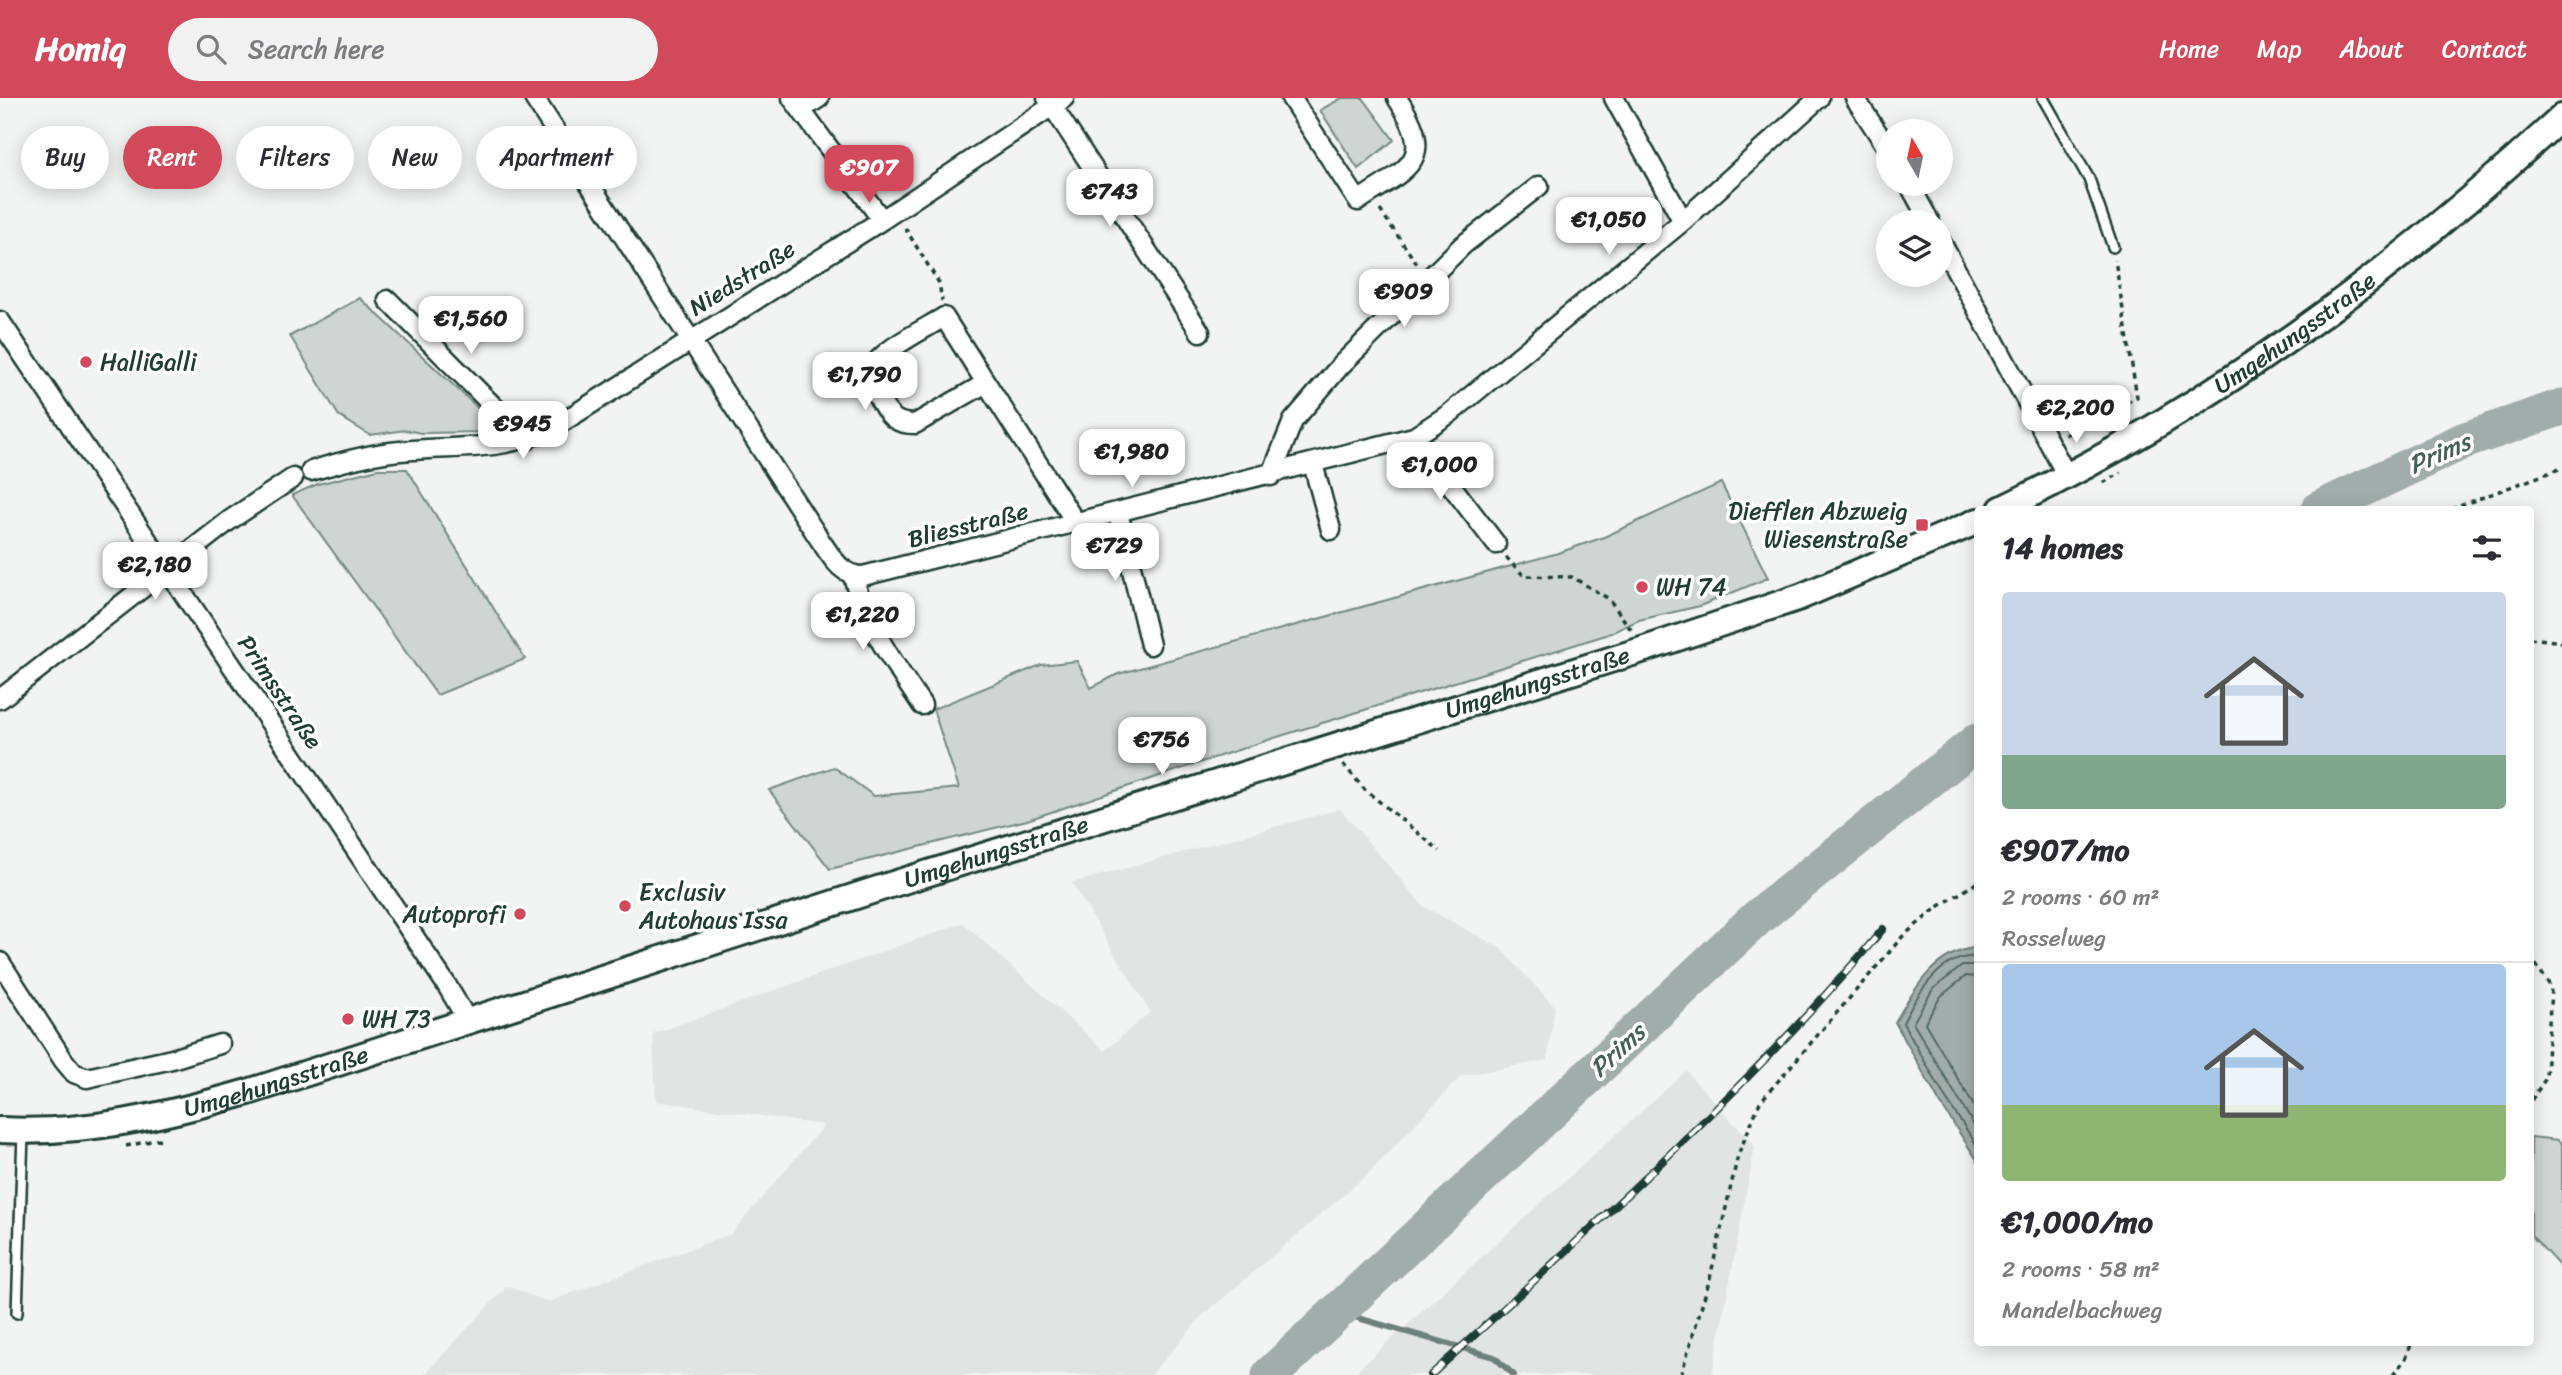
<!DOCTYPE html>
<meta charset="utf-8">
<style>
:root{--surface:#fff;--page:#f2f2f3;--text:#2b2b33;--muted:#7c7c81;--line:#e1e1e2;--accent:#d1495b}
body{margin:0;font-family:Sriracha,sans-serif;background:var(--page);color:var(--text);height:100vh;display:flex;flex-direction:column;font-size:26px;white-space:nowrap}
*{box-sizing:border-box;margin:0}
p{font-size:23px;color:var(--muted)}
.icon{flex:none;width:38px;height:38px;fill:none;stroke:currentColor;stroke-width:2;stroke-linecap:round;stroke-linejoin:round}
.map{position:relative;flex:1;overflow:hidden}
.sheet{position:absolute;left:1974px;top:408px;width:560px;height:840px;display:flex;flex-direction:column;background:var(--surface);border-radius:7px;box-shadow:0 4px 18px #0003}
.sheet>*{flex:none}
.guide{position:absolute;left:21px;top:28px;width:665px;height:63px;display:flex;gap:14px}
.needle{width:46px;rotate:351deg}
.buttons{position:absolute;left:1876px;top:21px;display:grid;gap:14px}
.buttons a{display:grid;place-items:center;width:77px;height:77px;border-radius:50%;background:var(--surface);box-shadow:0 4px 18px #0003;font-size:35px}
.price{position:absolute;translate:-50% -60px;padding:0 16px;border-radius:14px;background:#fff;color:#222;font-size:23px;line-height:46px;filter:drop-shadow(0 2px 4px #0008)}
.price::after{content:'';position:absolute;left:50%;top:42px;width:21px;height:16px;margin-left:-10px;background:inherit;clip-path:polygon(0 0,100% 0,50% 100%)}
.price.selected{background:var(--accent);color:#fff}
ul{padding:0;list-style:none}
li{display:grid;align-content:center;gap:14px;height:371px;padding:0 28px}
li+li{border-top:2px solid var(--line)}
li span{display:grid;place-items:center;height:217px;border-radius:7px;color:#555}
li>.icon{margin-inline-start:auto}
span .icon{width:126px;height:126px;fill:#fffc;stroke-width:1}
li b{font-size:30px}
h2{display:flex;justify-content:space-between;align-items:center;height:84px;padding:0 28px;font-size:30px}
.pill{padding:0 24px;border-radius:32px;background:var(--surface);box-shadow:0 4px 18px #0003;font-size:24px;line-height:63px}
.pill.selected{background:var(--accent);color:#fff}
header{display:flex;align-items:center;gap:42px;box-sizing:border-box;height:98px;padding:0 35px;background:var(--accent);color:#fff}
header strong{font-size:33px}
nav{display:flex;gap:38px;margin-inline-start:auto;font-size:24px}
.search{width:490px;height:63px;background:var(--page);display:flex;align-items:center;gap:18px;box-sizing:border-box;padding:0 24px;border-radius:38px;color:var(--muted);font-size:26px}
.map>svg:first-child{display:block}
.built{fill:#e0e4e3}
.green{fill:#ced5d3;stroke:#768984;stroke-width:2}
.water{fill:#a1adaa;stroke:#6d807b;stroke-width:2}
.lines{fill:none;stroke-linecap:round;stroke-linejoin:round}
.shore{stroke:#536a63;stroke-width:2}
.stream{stroke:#6d807b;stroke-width:6}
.river{stroke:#a1adaa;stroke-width:37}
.lane-casing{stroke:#1f3d34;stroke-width:14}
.street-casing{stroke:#1f3d34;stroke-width:23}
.secondary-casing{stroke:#1f3d34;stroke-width:30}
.path{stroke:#1f3d34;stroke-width:3.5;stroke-dasharray:5 5;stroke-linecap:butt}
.lane{stroke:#fff;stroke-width:9}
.street{stroke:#fff;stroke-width:18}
.secondary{stroke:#fff;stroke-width:24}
.rail-casing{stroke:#1f3d34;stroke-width:8}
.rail{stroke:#fff;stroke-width:5;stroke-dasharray:16;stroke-linecap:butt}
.poi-dot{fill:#d1495b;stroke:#fff;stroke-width:2.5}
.labels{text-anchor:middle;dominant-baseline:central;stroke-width:7;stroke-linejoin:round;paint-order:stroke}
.street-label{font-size:24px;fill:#1f3d34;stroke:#fff}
.poi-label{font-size:24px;fill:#1f3d34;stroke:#fff;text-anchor:start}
.water-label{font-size:26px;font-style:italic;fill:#465f57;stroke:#fff}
</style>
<header>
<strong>Homiq</strong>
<div class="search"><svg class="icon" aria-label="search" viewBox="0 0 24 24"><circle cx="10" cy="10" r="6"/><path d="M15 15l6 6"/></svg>Search here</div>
<nav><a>Home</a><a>Map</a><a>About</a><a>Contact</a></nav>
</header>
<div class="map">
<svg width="2562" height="1277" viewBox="0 0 2562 1277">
<rect width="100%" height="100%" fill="#f2f3f3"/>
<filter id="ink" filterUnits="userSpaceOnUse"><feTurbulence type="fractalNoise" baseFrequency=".0143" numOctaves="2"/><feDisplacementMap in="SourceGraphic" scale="14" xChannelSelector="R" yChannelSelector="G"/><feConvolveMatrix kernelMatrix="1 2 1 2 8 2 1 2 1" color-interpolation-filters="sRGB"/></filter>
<g filter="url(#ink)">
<path class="built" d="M 1340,711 L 1423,808 L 1500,850 L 1555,909 L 1547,962 L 1461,978 L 1368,1076 L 1201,1219 L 1151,1277 L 424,1277 L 507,1188 L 548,1204 L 731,1136 L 824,1027 L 656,1003 L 653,936 L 963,825 L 1105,953 L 1150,914 L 1072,785 Z
M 1686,973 L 1755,1048 L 1712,1277 L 1352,1277 Z"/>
<path class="green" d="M 1342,0 L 1363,0 L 1394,42 L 1358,71 L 1320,12 Z
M 360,200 L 496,327 L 486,334 L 421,335 L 406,332 L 370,337 L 339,318 L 290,238 Z
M 378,371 L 407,371 L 525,561 L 437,597 L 292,397 L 318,386 Z
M 1721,385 L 1768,480 L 1700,508 L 1639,522 L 1606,537 L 1271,641 L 1027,722 L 830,771 L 769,692 L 834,669 L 874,698 L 959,690 L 933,611 L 1041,567 L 1077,563 L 1091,590 L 1118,576 L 1558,455 L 1604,439 Z
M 2531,1039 L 2558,1042 L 2562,1046 L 2562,1171 L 2531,1137 Z"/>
<path class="water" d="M 1973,850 L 1978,855 L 1977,1062 L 1940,1005 L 1895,924 C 1914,892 1933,856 1973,850 Z"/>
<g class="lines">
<path class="shore" d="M 1978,859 C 1942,855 1917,896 1903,925 L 1946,1001 L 1978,1049
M 1978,868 L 1962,868 L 1933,891 L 1913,925 L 1978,1034
M 1978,879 L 1966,878 L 1941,898 L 1925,925 L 1978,1015"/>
<path class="stream" d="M 1337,1214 L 1494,1259 L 1514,1277"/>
<path class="river" d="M 2320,411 L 2463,343 L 2562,309
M 1270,1277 L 1758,819 L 1978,643"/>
<defs>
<path id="lane" d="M 2043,0 L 2089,81 L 2113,149
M 17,1215 L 23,1035"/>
<path id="street" d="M 534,0 L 820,442 C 831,458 841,478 863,478 L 1414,339 L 1449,316 L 1683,123 L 1819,0
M 792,0 L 882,122
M 1047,0 L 1200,234
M 1291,0 L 1358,103 C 1409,69 1438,63 1397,0
M 1614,0 L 1683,123
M 1855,0 L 1888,51
M 801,12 L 819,0
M 1909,86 L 1930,124
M 1941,144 L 2067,378
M 388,202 L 527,342
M 0,223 L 446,886 L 469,925
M 986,285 L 915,326 C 897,326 890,320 881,304 C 876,295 869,285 871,274 C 874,255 927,230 944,219 L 1076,425
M 1414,339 L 1496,446
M 1313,366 L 1331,432
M 311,373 C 340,364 369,356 400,353 C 458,347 497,355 553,330 L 882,122 L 1064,0
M 1271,378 L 1293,323 L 1341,267 L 1463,147 L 1539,88
M 1118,414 L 1150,547
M 853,478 C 866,528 894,565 922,607
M 0,601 L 230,422 L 293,380
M 0,864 L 64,963 L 74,975 L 87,980 L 172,961 L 220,946"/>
<g id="secondary">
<path id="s1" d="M 2001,411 C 2209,312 2393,174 2562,19"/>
<path id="s2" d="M 0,1032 C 85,1037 167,1017 248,994 L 887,788 L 1645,551 L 1800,499 L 1978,423"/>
</g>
</defs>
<use href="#lane" class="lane-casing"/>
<use href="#street" class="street-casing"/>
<use href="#secondary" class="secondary-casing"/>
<path class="path" d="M 1380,112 L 1417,166
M 905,130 L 939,185 L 942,203
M 2065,337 L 2137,299 L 2115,162
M 2103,385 L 2121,375
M 2451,411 L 2562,370
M 1506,459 L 1524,478 L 1572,479 L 1609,501 L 1632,533
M 2530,540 L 2562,544
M 1343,666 L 1365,692 L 1440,753
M 2530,858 L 2551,889 L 2546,980 L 2530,1004
M 126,1048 L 160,1041
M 1681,1277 L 1710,1180 L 1738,1057 L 1760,1004 L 1903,838 L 1938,809 L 1978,784
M 2393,1277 L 2406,1260 L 2412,1244"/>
<use href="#lane" class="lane"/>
<use href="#street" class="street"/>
<use href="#secondary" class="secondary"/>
<defs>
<path id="rail" d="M 1431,1277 C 1587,1134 1746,994 1883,831"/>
</defs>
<use href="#rail" class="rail-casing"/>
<use href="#rail" class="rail"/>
</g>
</g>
<g class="poi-dot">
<circle cx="86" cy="264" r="7"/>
<rect x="1915" y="420" width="14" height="14" rx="3.5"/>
<circle cx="1642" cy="489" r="7"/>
<circle cx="625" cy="808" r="7"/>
<circle cx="520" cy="816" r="7"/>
<circle cx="348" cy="921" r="7"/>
</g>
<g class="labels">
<g class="street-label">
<text transform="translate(742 180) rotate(-32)">Niedstraße</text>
<text stroke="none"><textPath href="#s1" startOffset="343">Umgehungsstraße</textPath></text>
<text transform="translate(968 427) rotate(-14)">Bliesstraße</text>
<text stroke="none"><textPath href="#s2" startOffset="1605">Umgehungsstraße</textPath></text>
<text transform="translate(280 594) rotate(56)">Primsstraße</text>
<text stroke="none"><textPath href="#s2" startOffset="1038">Umgehungsstraße</textPath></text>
<text stroke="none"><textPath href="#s2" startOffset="282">Umgehungsstraße</textPath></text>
</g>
<g class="poi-label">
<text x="100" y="264">HalliGalli</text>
<text x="1908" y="413" text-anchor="end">Diefflen Abzweig<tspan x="1908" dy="28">Wiesenstraße</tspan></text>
<text x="1656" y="489">WH 74</text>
<text x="639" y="794">Exclusiv<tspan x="639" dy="28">Autohaus Issa</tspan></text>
<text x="506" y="816" text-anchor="end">Autoprofi</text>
<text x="362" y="921">WH 73</text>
</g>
<g class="water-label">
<text transform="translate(2439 355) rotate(-24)">Prims</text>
<text transform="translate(1617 952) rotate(-43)">Prims</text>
</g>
</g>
</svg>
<div class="buttons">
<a><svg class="needle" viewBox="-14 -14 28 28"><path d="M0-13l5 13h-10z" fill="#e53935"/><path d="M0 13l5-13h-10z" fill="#7c7c81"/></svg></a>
<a><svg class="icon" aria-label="layers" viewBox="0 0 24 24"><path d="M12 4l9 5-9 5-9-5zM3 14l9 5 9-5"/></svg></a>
</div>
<b class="price selected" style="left:869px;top:107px">€907</b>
<b class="price" style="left:1110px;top:131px">€743</b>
<b class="price" style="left:1609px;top:159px">€1,050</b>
<b class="price" style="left:1404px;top:231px">€909</b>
<b class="price" style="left:471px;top:258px">€1,560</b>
<b class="price" style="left:865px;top:314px">€1,790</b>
<b class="price" style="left:2076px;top:347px">€2,200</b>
<b class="price" style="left:523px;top:363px">€945</b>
<b class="price" style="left:1132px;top:391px">€1,980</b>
<b class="price" style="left:1440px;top:404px">€1,000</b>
<b class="price" style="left:1115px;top:485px">€729</b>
<b class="price" style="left:155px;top:504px">€2,180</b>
<b class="price" style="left:863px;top:554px">€1,220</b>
<b class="price" style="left:1162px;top:679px">€756</b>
<div class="guide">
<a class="pill">Buy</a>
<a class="pill selected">Rent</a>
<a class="pill">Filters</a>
<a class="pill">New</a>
<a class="pill">Apartment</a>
</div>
<section class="sheet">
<h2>14 homes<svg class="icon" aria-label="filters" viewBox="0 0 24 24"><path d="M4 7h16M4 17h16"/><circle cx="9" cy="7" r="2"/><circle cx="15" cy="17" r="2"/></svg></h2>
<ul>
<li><span style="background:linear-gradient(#c9d6e8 75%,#7fa58c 0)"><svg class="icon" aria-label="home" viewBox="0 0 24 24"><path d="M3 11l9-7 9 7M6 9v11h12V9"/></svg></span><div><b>€907/mo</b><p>2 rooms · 60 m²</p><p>Rosselweg</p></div></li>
<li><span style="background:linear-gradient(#a9c7e8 65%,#8fb573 0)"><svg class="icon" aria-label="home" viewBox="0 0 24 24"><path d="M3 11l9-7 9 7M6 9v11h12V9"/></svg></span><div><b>€1,000/mo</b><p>2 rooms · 58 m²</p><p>Mandelbachweg</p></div></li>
</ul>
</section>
</div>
